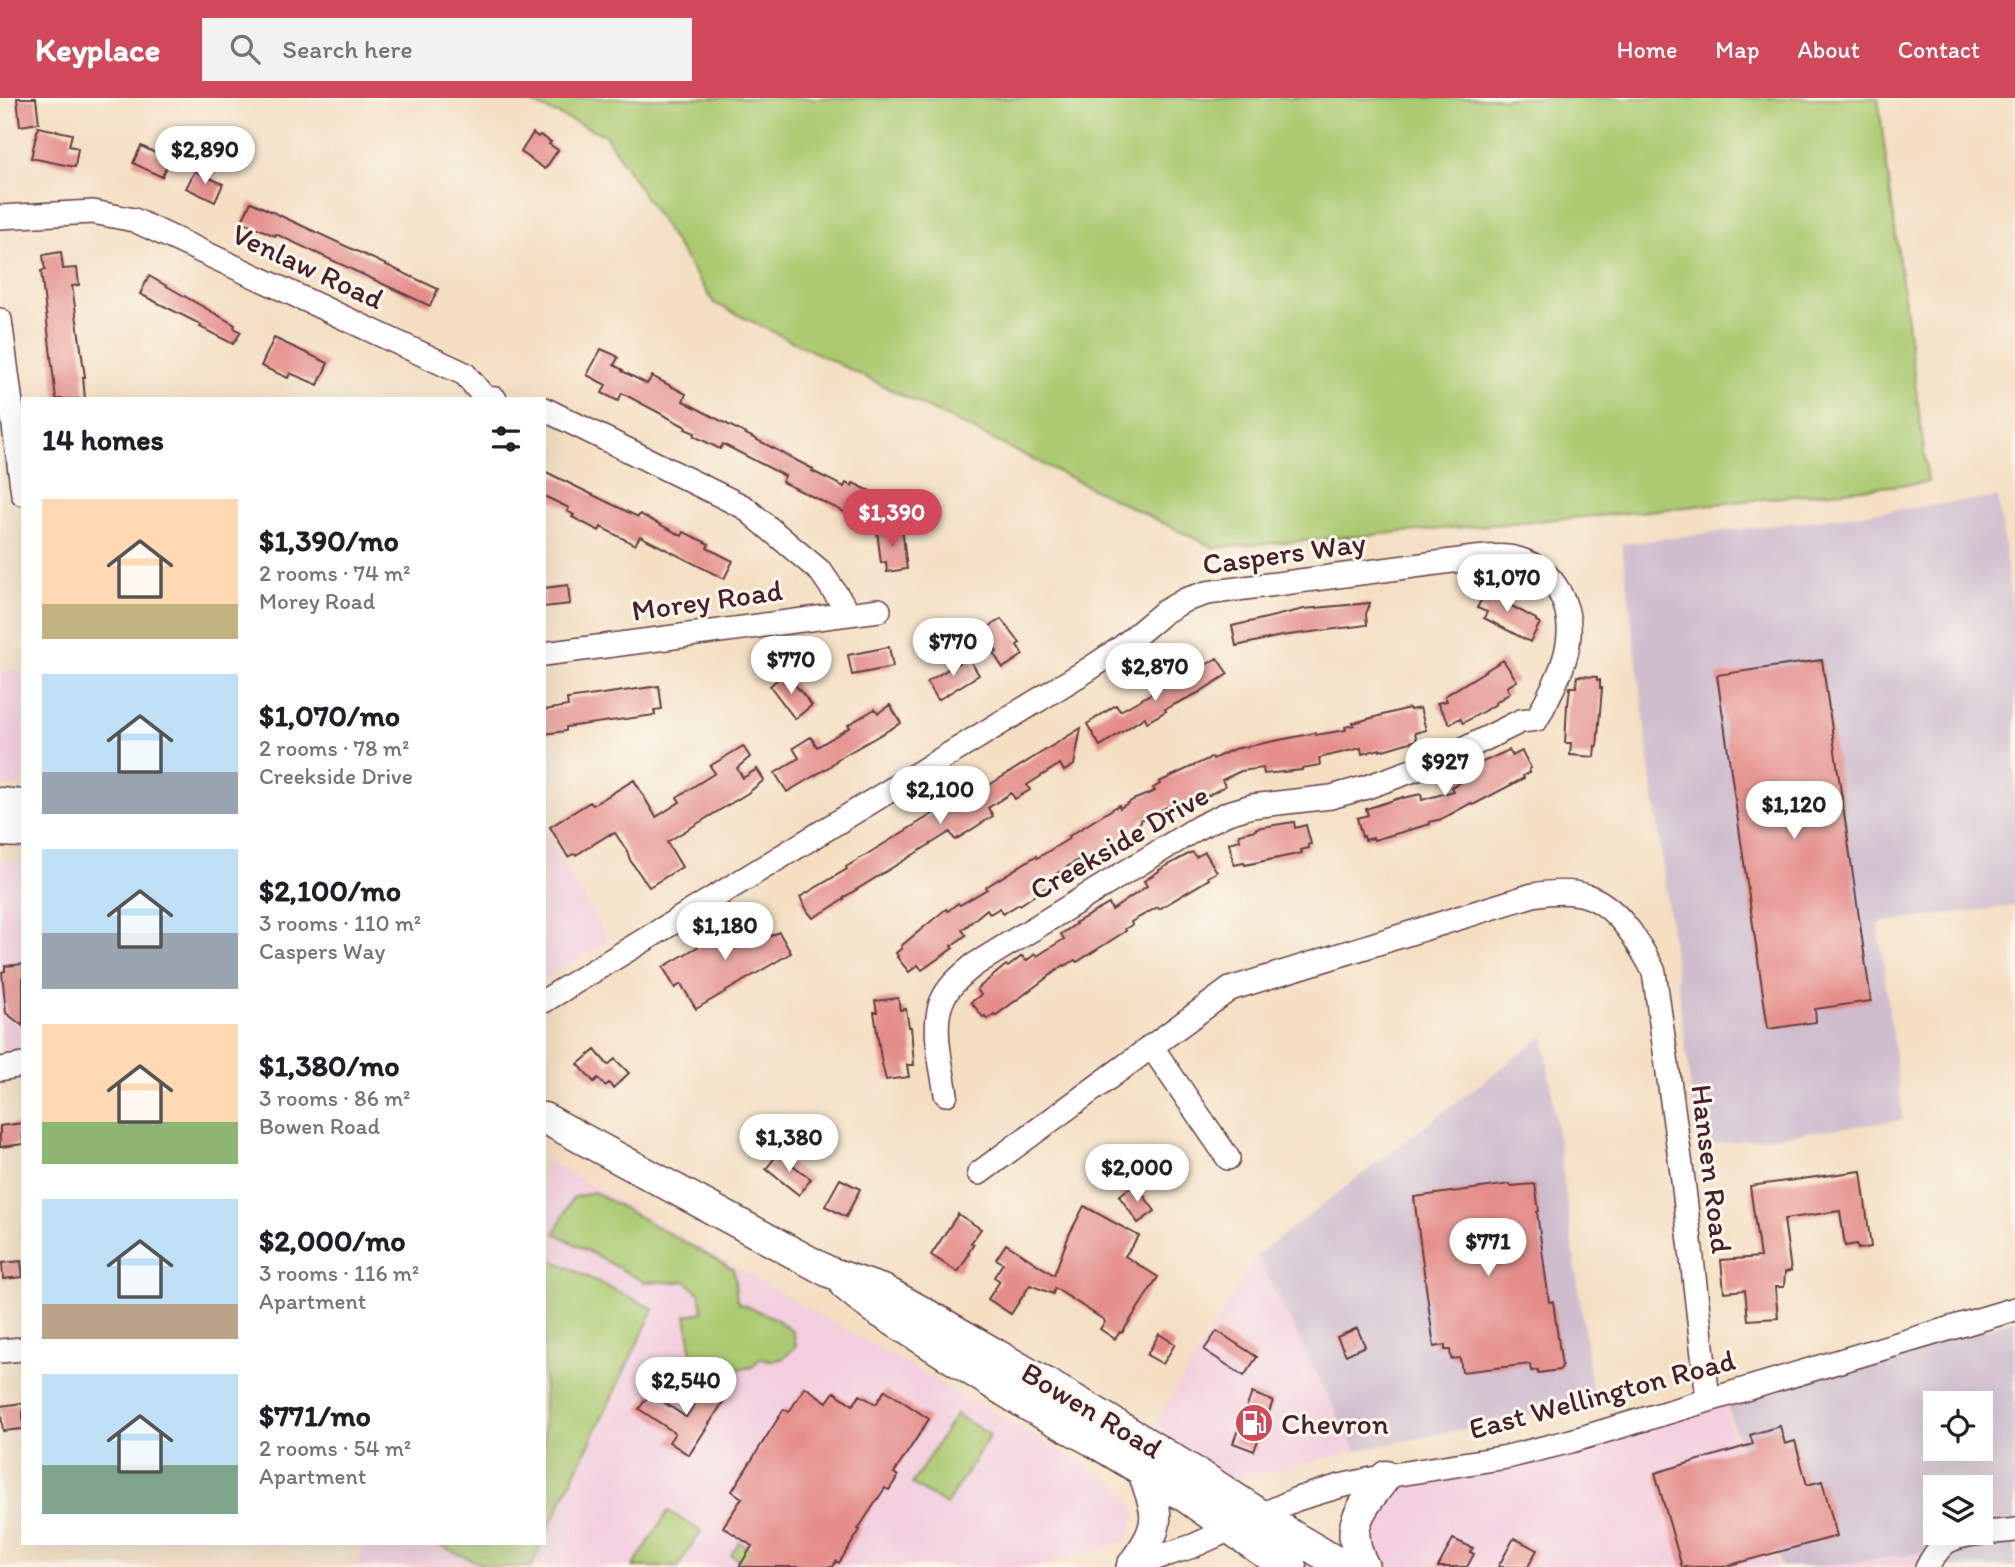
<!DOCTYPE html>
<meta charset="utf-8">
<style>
:root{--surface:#fff;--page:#f2f2f2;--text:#202124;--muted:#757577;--accent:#d1495b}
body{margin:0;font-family:Itim,sans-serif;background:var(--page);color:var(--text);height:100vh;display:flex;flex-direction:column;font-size:26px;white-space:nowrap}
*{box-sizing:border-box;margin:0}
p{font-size:23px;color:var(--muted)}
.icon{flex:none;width:38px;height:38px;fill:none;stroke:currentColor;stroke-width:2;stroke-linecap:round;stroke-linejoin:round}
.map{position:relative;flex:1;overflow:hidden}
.drawer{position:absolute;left:21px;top:299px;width:525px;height:1148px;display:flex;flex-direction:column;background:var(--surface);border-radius:0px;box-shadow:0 7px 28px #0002}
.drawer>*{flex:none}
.controls{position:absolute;left:1923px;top:1293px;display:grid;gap:14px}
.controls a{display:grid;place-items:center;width:70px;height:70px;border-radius:0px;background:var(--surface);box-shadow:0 7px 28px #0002;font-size:35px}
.price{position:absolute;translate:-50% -60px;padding:0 16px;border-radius:24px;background:#fff;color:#222;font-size:23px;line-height:46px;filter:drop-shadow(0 2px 4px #0008)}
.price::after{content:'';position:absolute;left:50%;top:42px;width:21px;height:16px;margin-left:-10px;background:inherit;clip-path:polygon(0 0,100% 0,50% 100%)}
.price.current{background:var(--accent);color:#fff}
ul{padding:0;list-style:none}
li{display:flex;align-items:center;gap:21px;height:175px;padding:0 21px}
li span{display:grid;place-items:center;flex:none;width:196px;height:140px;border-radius:0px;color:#555}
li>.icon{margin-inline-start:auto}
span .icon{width:84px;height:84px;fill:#fffc;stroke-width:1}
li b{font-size:30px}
h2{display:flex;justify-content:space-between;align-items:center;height:84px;padding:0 21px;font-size:30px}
header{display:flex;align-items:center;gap:42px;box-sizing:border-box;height:98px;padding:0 35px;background:var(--accent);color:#fff}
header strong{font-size:33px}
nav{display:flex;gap:38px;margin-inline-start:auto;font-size:24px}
.search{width:490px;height:63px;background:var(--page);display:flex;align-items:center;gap:18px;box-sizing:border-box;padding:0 24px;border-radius:0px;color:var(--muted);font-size:26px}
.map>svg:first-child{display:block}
.built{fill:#f3cfdf}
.industrial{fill:#cfbdce;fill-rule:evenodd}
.green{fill:#abca71;stroke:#7a744e;stroke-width:2}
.building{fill:#e58d8a}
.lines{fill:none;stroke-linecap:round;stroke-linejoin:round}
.minor-casing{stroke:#643c42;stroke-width:26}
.major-casing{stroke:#643c42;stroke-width:33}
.minor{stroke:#fff;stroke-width:23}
.major{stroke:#fff;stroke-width:30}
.labels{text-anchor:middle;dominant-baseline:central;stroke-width:6;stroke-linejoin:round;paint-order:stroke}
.street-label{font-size:30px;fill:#4a1f2b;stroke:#fbf7ec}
.poi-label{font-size:30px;fill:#4a1f2b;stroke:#fbf7ec;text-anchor:start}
</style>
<header>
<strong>Keyplace</strong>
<div class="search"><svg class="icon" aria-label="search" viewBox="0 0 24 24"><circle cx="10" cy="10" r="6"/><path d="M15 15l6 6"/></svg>Search here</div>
<nav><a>Home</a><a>Map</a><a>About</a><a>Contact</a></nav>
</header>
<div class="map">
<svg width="2015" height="1469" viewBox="0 0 2015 1469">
<rect width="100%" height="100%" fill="#fbf7ec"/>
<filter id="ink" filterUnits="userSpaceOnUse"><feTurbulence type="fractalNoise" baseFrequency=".0143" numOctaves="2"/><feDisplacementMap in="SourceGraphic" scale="14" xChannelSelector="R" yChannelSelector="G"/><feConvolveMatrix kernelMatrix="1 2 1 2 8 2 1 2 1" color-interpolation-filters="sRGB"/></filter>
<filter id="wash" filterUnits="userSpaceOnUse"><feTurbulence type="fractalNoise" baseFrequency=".00686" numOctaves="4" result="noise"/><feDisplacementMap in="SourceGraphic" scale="28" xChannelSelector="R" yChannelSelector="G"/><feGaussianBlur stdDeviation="1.57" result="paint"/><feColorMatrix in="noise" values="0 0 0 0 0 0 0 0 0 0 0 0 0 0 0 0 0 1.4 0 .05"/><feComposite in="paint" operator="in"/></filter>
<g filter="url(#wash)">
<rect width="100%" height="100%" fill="#f4dfc3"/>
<path class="built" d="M 20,571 L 23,591 L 23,688 L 0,689 L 0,573 Z
M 544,736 L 610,843 L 544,881 Z
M 0,763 L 23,763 L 23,952 L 3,954 L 0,933 Z
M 544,1061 L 1117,1385 L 1138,1415 L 1127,1443 L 1036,1469 L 355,1469 L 365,1446 L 544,1446 Z
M 1257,1157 L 1356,1353 L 1236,1383 L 1150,1334 Z
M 1722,1303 L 1778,1469 L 1383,1469 L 1375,1465 L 1368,1445 L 1369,1409 L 1383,1388 Z
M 1928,1452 L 1918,1469 L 1817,1469 Z"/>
<path class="industrial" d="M 1998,399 L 2015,532 L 2015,808 L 1878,825 L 1903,1022 L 1698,1048 L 1622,446 Z
M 1544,937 L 1594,1304 L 1356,1353 L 1257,1157 Z
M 2015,1222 L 2015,1469 L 1930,1469 L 1939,1452 L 1820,1469 L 1781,1469 L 1725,1302 ZM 1936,1306 L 1981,1306 L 1981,1351 L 1936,1351 ZM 1936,1390 L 1981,1390 L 1981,1435 L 1936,1435 Z"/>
<path class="green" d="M 520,0 L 1878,0 L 1928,384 L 1619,416 L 1214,450 L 714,205 L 605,37 Z
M 594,1094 L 733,1171 C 737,1183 734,1194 738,1205 L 775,1220 L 793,1234 L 796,1247 C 785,1262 778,1265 760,1260 L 752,1269 L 735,1272 L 719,1267 L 694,1271 L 686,1217 L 703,1214 L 700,1196 L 686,1183 C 671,1186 659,1183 644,1184 L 555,1135 L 572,1100 Z
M 544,1158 L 654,1211 L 544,1440 Z
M 956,1316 L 990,1337 L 946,1407 L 912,1386 Z
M 668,1413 L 701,1433 L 678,1469 L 633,1469 Z
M 739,1444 L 751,1452 L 743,1465 L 731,1457 Z
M 437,1446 L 542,1446 L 531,1469 L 487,1469 Z"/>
<g id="blocks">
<path class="building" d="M 17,0 L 36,0 L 39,25 L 20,28 Z
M 38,29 L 72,36 L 69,48 L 78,50 L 75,69 L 31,60 Z
M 533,35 L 538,39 L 540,37 L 551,44 L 549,46 L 558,52 L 545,71 L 521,54 Z
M 141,48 L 170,62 L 162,79 L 133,65 Z
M 195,73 L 223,86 L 215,104 L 186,90 Z
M 251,104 L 438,191 L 430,208 L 276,136 L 275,138 L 242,123 Z
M 61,154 L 63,171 L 77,170 L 79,187 L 72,188 L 85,279 L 83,279 L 85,301 L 56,301 L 41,173 L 45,172 L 43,157 Z
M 149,178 L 235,227 L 234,230 L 241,234 L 233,246 L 200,229 L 202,227 L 140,196 Z
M 274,240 L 328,265 L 318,287 L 290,275 L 288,280 L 261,268 Z
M 601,251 L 615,257 L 618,260 L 614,267 L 623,272 L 622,273 L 647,286 L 652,278 L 686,296 L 683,303 L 813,371 L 812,373 L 844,389 L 846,385 L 852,388 L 853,385 L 872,394 L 870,397 L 876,400 L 865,424 L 782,384 L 785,378 L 723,346 L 720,351 L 694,338 L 695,335 L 685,331 L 686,329 L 622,295 L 618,303 L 602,295 L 606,287 L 587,277 Z
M 544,373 L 638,419 L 640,416 L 682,438 L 684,434 L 709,446 L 707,450 L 733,463 L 724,481 L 640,438 L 635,447 L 601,429 L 599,433 L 572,419 L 574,417 L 567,413 L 569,410 L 544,398 Z
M 902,429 L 907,471 L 887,474 L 886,464 L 881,465 L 877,433 Z
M 1490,485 L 1509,495 L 1504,504 L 1536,521 L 1536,523 L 1540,525 L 1530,544 L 1484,520 L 1487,514 L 1477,510 Z
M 568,487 L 570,506 L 544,509 L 544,490 Z
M 1370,505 L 1366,516 L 1367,527 L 1281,538 L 1236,548 L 1232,528 L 1304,511 Z
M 1001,521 L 1020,545 L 1017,547 L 1023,557 L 1003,570 L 994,556 L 997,554 L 984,532 Z
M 889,549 L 893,569 L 852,577 L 848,557 Z
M 968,559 L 979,577 L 938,602 L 927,584 Z
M 1217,560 L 1228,576 L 1198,595 L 1165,611 L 1166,613 L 1147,624 L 1145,619 L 1100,648 L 1087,626 L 1116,607 L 1120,613 L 1174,583 L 1176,586 Z
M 1503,562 L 1517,583 L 1507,589 L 1510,595 L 1495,605 L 1496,606 L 1463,625 L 1460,620 L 1450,626 L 1437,605 L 1447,603 L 1445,598 Z
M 1822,562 L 1871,903 L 1815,911 L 1816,924 L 1768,931 L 1717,577 Z
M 785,575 L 812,607 L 795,621 L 770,588 Z
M 1577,578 L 1597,579 L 1597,582 L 1600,582 L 1600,590 L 1602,590 L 1597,649 L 1595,648 L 1594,659 L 1570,657 L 1571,645 L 1565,645 L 1567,607 L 1568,607 L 1570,589 L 1576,589 Z
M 659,588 L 662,611 L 654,612 L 655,617 L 566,629 L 566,633 L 544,636 L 544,612 L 568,608 L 567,601 Z
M 890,607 L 901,625 L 838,661 L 829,669 L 787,694 L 775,675 L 799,660 L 793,650 L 811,639 L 817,649 L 850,629 L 848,627 L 875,611 L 878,615 Z
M 1409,610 L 1410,612 L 1420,610 L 1426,632 L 1415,635 L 1417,642 L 1380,653 L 1380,651 L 1362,656 L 1361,650 L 1319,660 L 1320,667 L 1302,670 L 1302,672 L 1264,676 L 1263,670 L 1241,673 L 1222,682 L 1225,688 L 1200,702 L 1191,706 L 1190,704 L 1174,712 L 1171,707 L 1140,722 L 1141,724 L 1131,730 L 1134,736 L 1119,745 L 1120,747 L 1087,765 L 1083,759 L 1065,770 L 1048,781 L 1051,786 L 1020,807 L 1019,806 L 1003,816 L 1000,810 L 990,816 L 987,811 L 962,832 L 966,837 L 951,848 L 953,850 L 922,872 L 918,867 L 909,874 L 897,859 L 898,858 L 896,855 L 902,850 L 901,848 L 946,811 L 948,813 L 958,805 L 960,807 L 987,791 L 986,789 L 1036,758 L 1037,760 L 1044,756 L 1070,740 L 1069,738 L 1119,707 L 1120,710 L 1133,702 L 1155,693 L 1153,690 L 1160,686 L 1159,684 L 1212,659 L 1213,661 L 1234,651 L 1315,635 L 1316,637 L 1346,632 L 1345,629 L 1354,627 L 1353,625 Z
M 1081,630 L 1074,667 L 1064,673 L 1060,666 L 1027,687 L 1030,692 L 1015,701 L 1011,695 L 988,710 L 993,718 L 955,742 L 950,734 L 843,800 L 844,801 L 827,812 L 813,820 L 808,814 L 800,799 L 847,771 L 846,769 L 975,690 L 978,694 Z
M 743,648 L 750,659 L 737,670 L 743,680 L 757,671 L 764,682 L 748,695 L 667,744 L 682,769 L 649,789 L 630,762 L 627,753 L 615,735 L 611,737 L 610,736 L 576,757 L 573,756 L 568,759 L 550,729 L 590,704 L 593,707 L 634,682 L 656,719 L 680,704 L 677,699 L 715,675 L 710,668 Z
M 1509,652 L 1512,658 L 1522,653 L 1531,670 L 1529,671 L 1530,674 L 1523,678 L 1524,680 L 1473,707 L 1471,705 L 1442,721 L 1429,724 L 1430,726 L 1374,742 L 1373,740 L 1365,742 L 1364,738 L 1362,739 L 1357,720 L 1368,717 L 1366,711 L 1403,699 L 1403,700 L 1421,696 L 1422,702 L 1453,693 L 1451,689 L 1461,684 L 1459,679 L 1475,670 L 1474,668 Z
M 1294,724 L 1295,730 L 1306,727 L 1311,746 L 1308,747 L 1309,750 L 1301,752 L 1302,755 L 1245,767 L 1244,765 L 1234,767 L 1229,745 L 1240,742 L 1239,736 L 1256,732 L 1256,730 Z
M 1192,754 L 1196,759 L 1205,754 L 1217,774 L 1208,779 L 1209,781 L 1159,811 L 1158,809 L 1131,824 L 1132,827 L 1125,831 L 1126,833 L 1077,864 L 1075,862 L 1065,868 L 1064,867 L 995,918 L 994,916 L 987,921 L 985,918 L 983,919 L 971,904 L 981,897 L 977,891 L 1006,867 L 1008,869 L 1022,858 L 1026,863 L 1035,856 L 1037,858 L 1064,841 L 1061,836 L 1076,826 L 1075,825 L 1109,806 L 1112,812 L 1147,788 L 1144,783 L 1159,773 L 1159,772 Z
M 749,819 L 760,839 L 769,835 L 771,838 L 779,834 L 791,855 L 696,911 L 681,886 L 675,890 L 663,869 Z
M 23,866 L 23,928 L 6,915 L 2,874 L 5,873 L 5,868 Z
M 898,900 L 900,912 L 906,911 L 909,929 L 911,929 L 914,967 L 907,967 L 909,979 L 886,982 L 881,961 L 874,914 L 877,914 L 875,903 Z
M 595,952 L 608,967 L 615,961 L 629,975 L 613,990 L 609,985 L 605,988 L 598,980 L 594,984 L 578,966 Z
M 23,1025 L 23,1046 L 0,1049 L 0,1028 Z
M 778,1056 L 811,1081 L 799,1097 L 766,1071 Z
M 1861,1073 L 1871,1149 L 1858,1151 L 1857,1146 L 1845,1148 L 1840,1113 L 1784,1121 L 1791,1173 L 1785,1174 L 1784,1189 L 1775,1189 L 1778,1220 L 1748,1222 L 1745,1192 L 1724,1194 L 1721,1162 L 1760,1159 L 1750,1088 Z
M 840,1081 L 860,1091 L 846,1119 L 825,1108 Z
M 1135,1086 L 1155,1113 L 1138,1125 L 1119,1098 Z
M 1510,1086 L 1511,1088 L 1535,1086 L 1539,1113 L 1537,1114 L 1549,1204 L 1553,1203 L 1562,1269 L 1559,1272 L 1538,1275 L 1538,1272 L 1531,1273 L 1530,1266 L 1462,1274 L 1460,1260 L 1451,1261 L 1450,1252 L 1445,1252 L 1445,1247 L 1434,1249 L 1414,1099 Z
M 1084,1108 L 1139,1138 L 1125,1158 L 1158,1179 L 1122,1235 L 1120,1234 L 1115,1241 L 1100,1231 L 1105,1224 L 1104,1222 L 1055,1190 L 1053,1196 L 1030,1187 L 1011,1216 L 988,1201 L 1000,1183 L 994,1179 L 1003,1165 L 996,1161 L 1006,1146 L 1054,1177 L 1069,1137 Z
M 958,1116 L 981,1131 L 971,1145 L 974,1146 L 968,1155 L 969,1156 L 958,1174 L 931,1157 Z
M 21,1163 L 23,1179 L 3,1181 L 2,1165 Z
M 1357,1230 L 1365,1248 L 1346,1257 L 1337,1239 Z
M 1217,1233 L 1257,1259 L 1244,1278 L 1204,1252 Z
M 1159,1236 L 1175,1246 L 1163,1266 L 1147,1257 Z
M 707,1286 L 727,1298 L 689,1357 L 669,1344 L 675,1335 L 639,1311 L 650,1295 L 686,1319 Z
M 805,1289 L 827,1304 L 834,1294 L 853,1307 L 860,1297 L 876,1306 L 885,1292 L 929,1321 L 894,1375 L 898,1378 L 889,1392 L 885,1390 L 858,1431 L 860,1432 L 839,1465 L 836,1463 L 833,1469 L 739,1469 L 752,1448 L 723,1429 L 742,1400 L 732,1393 L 784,1311 L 789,1314 Z
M 1252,1295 L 1273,1303 L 1254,1353 L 1233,1345 Z
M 23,1305 L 23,1331 L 3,1333 L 0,1308 Z
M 1780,1328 L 1785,1346 L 1795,1343 L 1807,1387 L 1822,1383 L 1837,1438 L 1723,1469 L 1682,1469 L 1655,1375 L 1753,1346 L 1750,1337 Z
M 1514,1440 L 1537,1452 L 1528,1469 L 1498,1469 Z
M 1453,1441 L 1473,1450 L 1470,1454 L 1474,1456 L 1467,1469 L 1438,1469 Z"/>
</g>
</g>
<g filter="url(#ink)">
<use href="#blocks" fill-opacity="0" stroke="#643c42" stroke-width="2"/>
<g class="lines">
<defs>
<path id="minor" d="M 0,119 L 93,114 L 134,122 L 465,276 L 485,300 L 495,301
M 0,222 L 23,396
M 544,311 L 744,409 L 821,474 L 849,515
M 544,556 L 879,512
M 544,903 L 1086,573 L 1122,549 L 1164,514 L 1185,502 L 1207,495 L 1475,460 C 1489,459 1504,457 1518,461 C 1555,471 1574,510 1568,546 C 1564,572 1549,597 1537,621 L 1521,623 L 1442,662 L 1367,689 L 1331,699 L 1252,708 L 1228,715 L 1199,729 L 974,867 C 962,877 948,888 942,903 C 931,928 942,970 946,996
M 1151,948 L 1228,1060
M 0,971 L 23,967
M 979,1075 L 1230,891 L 1533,797 C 1580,789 1604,797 1632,836 C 1640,849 1648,861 1654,874 L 1683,1082 L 1708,1301
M 0,1253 L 23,1251
M 1128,1469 L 1193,1448 L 1297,1401 L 1340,1388 L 1386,1378 L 1507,1359 L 1571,1343 L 2015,1211
M 1927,1469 C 1932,1461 1937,1452 1944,1446 C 1959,1434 1996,1435 2015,1432"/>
<path id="major" d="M 0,705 L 23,707
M 0,733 L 23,734
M 544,1020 L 829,1174 L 885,1193 L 942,1225 L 1092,1312 L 1206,1381 L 1296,1440 L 1345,1469
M 845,1187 L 872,1209 L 971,1272 L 1027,1307 L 1093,1343 L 1143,1373 L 1187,1400 L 1262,1453 L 1291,1469
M 1132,1468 C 1141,1454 1154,1439 1155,1422 C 1157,1407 1147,1388 1143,1373
M 1364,1469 C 1342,1427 1361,1412 1386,1378"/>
</defs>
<use href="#minor" class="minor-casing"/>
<use href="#major" class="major-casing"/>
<use href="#minor" class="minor"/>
<use href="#major" class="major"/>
</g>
</g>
<defs>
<symbol id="fuel-disc" viewBox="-11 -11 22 22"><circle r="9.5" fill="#d1495b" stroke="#fbf7ec"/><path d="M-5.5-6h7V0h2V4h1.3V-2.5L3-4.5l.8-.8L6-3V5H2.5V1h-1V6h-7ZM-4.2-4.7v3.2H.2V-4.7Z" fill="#fff"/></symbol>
</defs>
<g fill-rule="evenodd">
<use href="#fuel-disc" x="1232" y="1303" width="44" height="44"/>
</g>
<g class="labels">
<g class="street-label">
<text transform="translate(308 168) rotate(25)">Venlaw Road</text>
<text transform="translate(1284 455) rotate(-8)">Caspers Way</text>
<text transform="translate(707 502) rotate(-8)">Morey Road</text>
<text transform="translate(1119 744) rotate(-30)">Creekside Drive</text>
<text transform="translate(1712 1071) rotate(83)">Hansen Road</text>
<text transform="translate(1602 1296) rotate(-15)">East Wellington Road</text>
<text transform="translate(1092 1312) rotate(31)">Bowen Road</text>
</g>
<g class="poi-label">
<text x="1281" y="1325">Chevron</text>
</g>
</g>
</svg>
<div class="controls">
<a><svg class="icon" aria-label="locate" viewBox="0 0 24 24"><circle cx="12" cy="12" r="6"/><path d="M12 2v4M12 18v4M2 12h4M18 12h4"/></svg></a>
<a><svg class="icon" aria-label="layers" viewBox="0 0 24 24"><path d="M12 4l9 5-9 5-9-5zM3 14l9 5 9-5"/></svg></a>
</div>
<b class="price" style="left:205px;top:88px">$2,890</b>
<b class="price current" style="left:892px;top:451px">$1,390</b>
<b class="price" style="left:1507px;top:516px">$1,070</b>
<b class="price" style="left:953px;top:580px">$770</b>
<b class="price" style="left:791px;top:598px">$770</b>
<b class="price" style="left:1155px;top:605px">$2,870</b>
<b class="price" style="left:1445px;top:700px">$927</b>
<b class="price" style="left:940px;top:728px">$2,100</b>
<b class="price" style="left:1794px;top:743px">$1,120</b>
<b class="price" style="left:725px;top:864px">$1,180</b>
<b class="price" style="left:789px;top:1076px">$1,380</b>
<b class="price" style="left:1137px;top:1106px">$2,000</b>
<b class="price" style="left:1488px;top:1180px">$771</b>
<b class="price" style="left:686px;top:1319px">$2,540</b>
<section class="drawer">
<h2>14 homes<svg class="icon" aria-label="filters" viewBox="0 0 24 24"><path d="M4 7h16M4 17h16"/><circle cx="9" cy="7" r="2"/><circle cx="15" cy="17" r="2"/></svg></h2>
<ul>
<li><span style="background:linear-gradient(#ffd9b3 75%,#c2b280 0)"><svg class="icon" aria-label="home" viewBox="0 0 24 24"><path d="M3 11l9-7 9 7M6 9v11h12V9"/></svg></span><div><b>$1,390/mo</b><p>2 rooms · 74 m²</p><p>Morey Road</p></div></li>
<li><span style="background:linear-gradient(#bfe0f5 70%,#9aa5b1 0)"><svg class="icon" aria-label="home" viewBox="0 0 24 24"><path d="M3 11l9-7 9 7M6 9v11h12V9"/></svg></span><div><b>$1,070/mo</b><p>2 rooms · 78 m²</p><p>Creekside Drive</p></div></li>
<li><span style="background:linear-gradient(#bfe0f5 60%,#9aa5b1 0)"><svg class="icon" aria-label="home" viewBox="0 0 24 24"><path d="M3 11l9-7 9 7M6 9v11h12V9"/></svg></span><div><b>$2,100/mo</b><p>3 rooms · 110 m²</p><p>Caspers Way</p></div></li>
<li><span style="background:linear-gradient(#ffd9b3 70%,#8fb573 0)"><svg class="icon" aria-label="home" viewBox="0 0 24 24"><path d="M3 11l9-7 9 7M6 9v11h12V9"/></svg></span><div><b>$1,380/mo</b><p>3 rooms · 86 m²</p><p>Bowen Road</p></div></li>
<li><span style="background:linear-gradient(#bfe0f5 75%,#b9a48a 0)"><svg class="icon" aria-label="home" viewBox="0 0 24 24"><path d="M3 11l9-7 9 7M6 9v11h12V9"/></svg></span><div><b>$2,000/mo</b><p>3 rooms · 116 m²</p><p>Apartment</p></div></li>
<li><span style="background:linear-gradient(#bfe0f5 65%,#7fa58c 0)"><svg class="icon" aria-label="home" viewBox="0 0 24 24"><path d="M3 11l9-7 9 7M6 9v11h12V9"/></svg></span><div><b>$771/mo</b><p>2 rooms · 54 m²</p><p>Apartment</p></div></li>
</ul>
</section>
</div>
